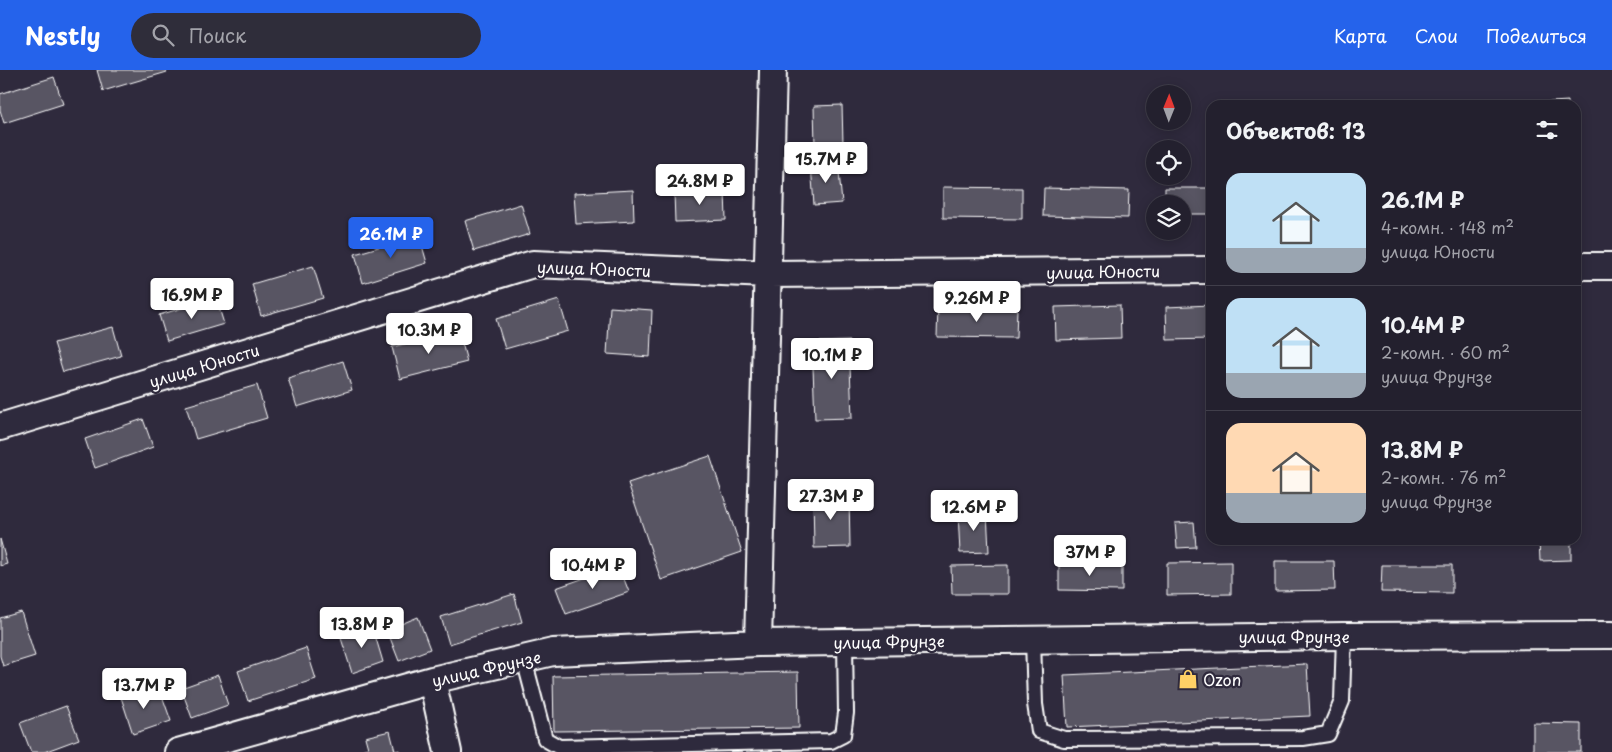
<!DOCTYPE html>
<html lang="ru">
<meta charset="utf-8">
<style>
:root{--surface:#23202e;--page:#2f2d3a;--text:#f1f3f6;--muted:#a3a3aa;--line:#403e4a;--accent:#2563eb}
body{margin:0;font-family:"Playpen Sans",sans-serif;background:var(--page);color:var(--text);height:100vh;display:flex;flex-direction:column;font-size:19px;white-space:nowrap}
*{box-sizing:border-box;margin:0}
p{font-size:16px;color:var(--muted)}
.icon{flex:none;width:28px;height:28px;fill:none;stroke:currentColor;stroke-width:2;stroke-linecap:round;stroke-linejoin:round}
.map{position:relative;flex:1;overflow:hidden}
.panel{position:absolute;left:1206px;top:30px;width:375px;height:445px;display:flex;flex-direction:column;background:var(--surface);border-radius:15px;box-shadow:0 2px 12px #0003,0 0 0 1px var(--line)}
.panel>*{flex:none}
.needle{width:32px;rotate:1deg}
.buttons{position:absolute;left:1146px;top:15px;display:grid;gap:10px}
.buttons a{display:grid;place-items:center;width:45px;height:45px;border-radius:50%;background:var(--surface);box-shadow:0 2px 12px #0003,0 0 0 1px var(--line);font-size:25px}
.price{position:absolute;translate:-50% -42px;padding:0 11px;border-radius:5px;background:#fff;color:#222;font-size:16px;line-height:32px;filter:drop-shadow(0 1px 2px #0008)}
.price::after{content:'';position:absolute;left:50%;top:30px;width:15px;height:11px;margin-left:-8px;background:inherit;clip-path:polygon(0 0,100% 0,50% 100%)}
.price.current{background:var(--accent);color:#fff}
ul{padding:0;list-style:none}
li{display:flex;align-items:center;gap:15px;height:125px;padding:0 20px}
li+li{border-top:1px solid var(--line)}
li span{display:grid;place-items:center;flex:none;width:140px;height:100px;border-radius:15px;color:#555}
li>.icon{margin-inline-start:auto}
span .icon{width:60px;height:60px;fill:#fffc;stroke-width:1}
li b{font-size:21px}
h2{display:flex;justify-content:space-between;align-items:center;height:60px;padding:0 20px;font-size:21px}
header{display:flex;align-items:center;gap:30px;box-sizing:border-box;height:70px;padding:0 25px;background:var(--accent);color:#fff}
header strong{font-size:24px}
nav{display:flex;gap:28px;margin-inline-start:auto;font-size:18px}
.search{width:350px;height:45px;background:var(--page);display:flex;align-items:center;gap:12px;box-sizing:border-box;padding:0 18px;border-radius:28px;color:var(--muted);font-size:19px}
.map>svg:first-child{display:block}
.building{fill:#595564;stroke:#fff}
.lines{fill:none;stroke-linecap:round;stroke-linejoin:round}
.lane-casing{stroke:#fff;stroke-width:18}
.street-casing{stroke:#fff;stroke-width:30}
.lane{stroke:#2f2a3d;stroke-width:14}
.street{stroke:#2f2a3d;stroke-width:26}
.labels{text-anchor:middle;dominant-baseline:central;stroke-width:4.5;stroke-linejoin:round;paint-order:stroke}
.street-label{font-size:16px;fill:#fff;stroke:#2f2a3d}
.poi-label{font-size:16px;fill:#fff;stroke:#2f2a3d;text-anchor:start}
</style>
<header>
<strong>Nestly</strong>
<div class="search"><svg class="icon" aria-label="search" viewBox="0 0 24 24"><circle cx="10" cy="10" r="6"/><path d="M15 15l6 6"/></svg>Поиск</div>
<nav><a>Карта</a><a>Слои</a><a>Поделиться</a></nav>
</header>
<div class="map">
<svg width="1612" height="682" viewBox="0 0 1612 682">
<rect width="100%" height="100%" fill="#2f2a3d"/>
<filter id="ink" filterUnits="userSpaceOnUse"><feTurbulence type="fractalNoise" baseFrequency=".02" numOctaves="2"/><feDisplacementMap in="SourceGraphic" scale="10" xChannelSelector="R" yChannelSelector="G"/><feConvolveMatrix kernelMatrix="1 2 1 2 8 2 1 2 1" color-interpolation-filters="sRGB"/></filter>
<g filter="url(#ink)">
<path class="building" d="M 97,0 L 166,0 L 167,2 L 103,21 Z
M 54,7 L 63,34 L 4,53 L 0,40 L 0,24 Z
M 1568,31 L 1568,35 L 1535,35 L 1535,33 Z
M 842,35 L 843,74 L 815,75 L 814,36 Z
M 838,92 L 842,133 L 814,135 L 811,95 Z
M 943,117 L 1022,118 L 1022,149 L 943,148 Z
M 1044,118 L 1129,120 L 1128,148 L 1043,146 Z
M 1165,118 L 1211,118 L 1211,144 L 1182,144 L 1182,134 L 1165,134 Z
M 633,120 L 634,151 L 576,154 L 574,123 Z
M 725,121 L 726,150 L 675,152 L 674,122 Z
M 521,134 L 530,164 L 474,181 L 465,151 Z
M 419,165 L 427,193 L 363,213 L 355,184 Z
M 313,196 L 323,228 L 261,246 L 252,214 Z
M 216,228 L 224,254 L 167,271 L 159,245 Z
M 559,230 L 568,261 L 505,279 L 496,249 Z
M 1120,235 L 1121,268 L 1056,270 L 1055,237 Z
M 1211,235 L 1211,269 L 1167,270 L 1166,237 Z
M 610,237 L 652,240 L 650,287 L 607,284 Z
M 938,237 L 1017,239 L 1016,268 L 937,267 Z
M 113,257 L 121,286 L 63,302 L 54,273 Z
M 459,261 L 467,292 L 400,309 L 392,277 Z
M 849,271 L 852,348 L 815,349 L 812,272 Z
M 343,291 L 352,320 L 297,337 L 288,308 Z
M 257,315 L 267,348 L 196,369 L 186,336 Z
M 143,349 L 153,377 L 95,398 L 85,369 Z
M 710,386 L 742,482 L 661,510 L 628,413 Z
M 813,425 L 849,425 L 850,477 L 814,478 Z
M 987,441 L 989,482 L 960,483 L 958,442 Z
M 1194,452 L 1196,477 L 1177,478 L 1175,453 Z
M 0,469 L 7,494 L 0,496 Z
M 1539,470 L 1571,470 L 1571,490 L 1540,491 Z
M 1275,491 L 1334,491 L 1335,520 L 1275,521 Z
M 1231,492 L 1231,524 L 1167,525 L 1167,493 Z
M 1059,494 L 1122,495 L 1122,521 L 1059,520 Z
M 1008,495 L 1008,524 L 952,524 L 951,496 Z
M 1382,495 L 1452,495 L 1452,523 L 1381,522 Z
M 619,496 L 629,522 L 566,544 L 556,518 Z
M 514,524 L 522,552 L 449,574 L 441,547 Z
M 21,542 L 35,586 L 3,596 L 0,586 L 0,548 Z
M 418,547 L 430,579 L 399,591 L 387,560 Z
M 372,555 L 383,592 L 352,603 L 340,565 Z
M 306,578 L 316,609 L 248,631 L 238,601 Z
M 1307,594 L 1310,646 L 1067,657 L 1064,605 Z
M 798,602 L 799,658 L 554,661 L 553,606 Z
M 218,605 L 228,635 L 192,648 L 181,618 Z
M 133,616 L 137,628 L 160,620 L 171,651 L 133,664 L 119,621 Z
M 66,636 L 79,669 L 44,682 L 31,682 L 20,653 Z
M 1533,653 L 1581,654 L 1581,682 L 1533,682 Z
M 390,661 L 395,681 L 400,680 L 400,682 L 354,682 L 368,678 L 365,667 Z"/>
<g class="lines">
<defs>
<path id="lane" d="M 1033,569 L 1035,634 L 1039,661 L 1064,669 L 1303,668 L 1328,664 L 1342,631 L 1344,566
M 524,589 L 545,669 L 559,677 L 831,671 L 843,665 L 846,643 L 845,572"/>
<path id="street" d="M 1576,196 L 1612,196
M 0,357 L 533,194 L 769,204 L 1211,200
M 758,573 L 773,0
M 432,610 L 448,682
M 178,682 L 432,610 L 553,582 L 758,573 L 845,572 L 1344,566 L 1612,565"/>
</defs>
<use href="#lane" class="lane-casing"/>
<use href="#street" class="street-casing"/>
<use href="#lane" class="lane"/>
<use href="#street" class="street"/>
</g>
</g>
<defs>
<symbol id="shop-bare" viewBox="-9 -9 18 18"><path d="M-5-2.5h2.3a2.7 3.5 0 0 1 5.4 0H5L5.5 6h-11ZM-1.5-2.5h3a1.5 2.3 0 0 0-3 0Z" fill="#ffd166" stroke="#2f2a3d" stroke-width="2.5" paint-order="stroke"/></symbol>
</defs>
<g fill-rule="evenodd">
<use href="#shop-bare" x="1174" y="595" width="28" height="28"/>
</g>
<g class="labels">
<g class="street-label">
<text transform="translate(594 198) rotate(2)">улица Юности</text>
<text transform="translate(1103 201) rotate(-1)">улица Юности</text>
<text transform="translate(204 295) rotate(-17)">улица Юности</text>
<text x="1294" y="566">улица Фрунзе</text>
<text transform="translate(889 571) rotate(-1)">улица Фрунзе</text>
<text transform="translate(486 598) rotate(-13)">улица Фрунзе</text>
</g>
<g class="poi-label">
<text x="1203" y="609">Ozon</text>
</g>
</g>
</svg>
<div class="buttons">
<a><svg class="needle" viewBox="-14 -14 28 28"><path d="M0-13l5 13h-10z" fill="#e53935"/><path d="M0 13l5-13h-10z" fill="#a3a3aa"/></svg></a>
<a><svg class="icon" aria-label="locate" viewBox="0 0 24 24"><circle cx="12" cy="12" r="6"/><path d="M12 2v4M12 18v4M2 12h4M18 12h4"/></svg></a>
<a><svg class="icon" aria-label="layers" viewBox="0 0 24 24"><path d="M12 4l9 5-9 5-9-5zM3 14l9 5 9-5"/></svg></a>
</div>
<b class="price" style="left:826px;top:114px">15.7M ₽</b>
<b class="price" style="left:700px;top:136px">24.8M ₽</b>
<b class="price current" style="left:391px;top:189px">26.1M ₽</b>
<b class="price" style="left:192px;top:250px">16.9M ₽</b>
<b class="price" style="left:977px;top:253px">9.26M ₽</b>
<b class="price" style="left:429px;top:285px">10.3M ₽</b>
<b class="price" style="left:832px;top:310px">10.1M ₽</b>
<b class="price" style="left:831px;top:451px">27.3M ₽</b>
<b class="price" style="left:974px;top:462px">12.6M ₽</b>
<b class="price" style="left:1090px;top:507px">37M ₽</b>
<b class="price" style="left:593px;top:520px">10.4M ₽</b>
<b class="price" style="left:362px;top:579px">13.8M ₽</b>
<b class="price" style="left:144px;top:640px">13.7M ₽</b>
<section class="panel">
<h2>Объектов: 13<svg class="icon" aria-label="filters" viewBox="0 0 24 24"><path d="M4 7h16M4 17h16"/><circle cx="9" cy="7" r="2"/><circle cx="15" cy="17" r="2"/></svg></h2>
<ul>
<li><span style="background:linear-gradient(#bfe0f5 75%,#9aa5b1 0)"><svg class="icon" aria-label="home" viewBox="0 0 24 24"><path d="M3 11l9-7 9 7M6 9v11h12V9"/></svg></span><div><b>26.1M ₽</b><p>4-комн. · 148 m²</p><p>улица Юности</p></div></li>
<li><span style="background:linear-gradient(#bfe0f5 75%,#9aa5b1 0)"><svg class="icon" aria-label="home" viewBox="0 0 24 24"><path d="M3 11l9-7 9 7M6 9v11h12V9"/></svg></span><div><b>10.4M ₽</b><p>2-комн. · 60 m²</p><p>улица Фрунзе</p></div></li>
<li><span style="background:linear-gradient(#ffd9b3 70%,#9aa5b1 0)"><svg class="icon" aria-label="home" viewBox="0 0 24 24"><path d="M3 11l9-7 9 7M6 9v11h12V9"/></svg></span><div><b>13.8M ₽</b><p>2-комн. · 76 m²</p><p>улица Фрунзе</p></div></li>
</ul>
</section>
</div>
